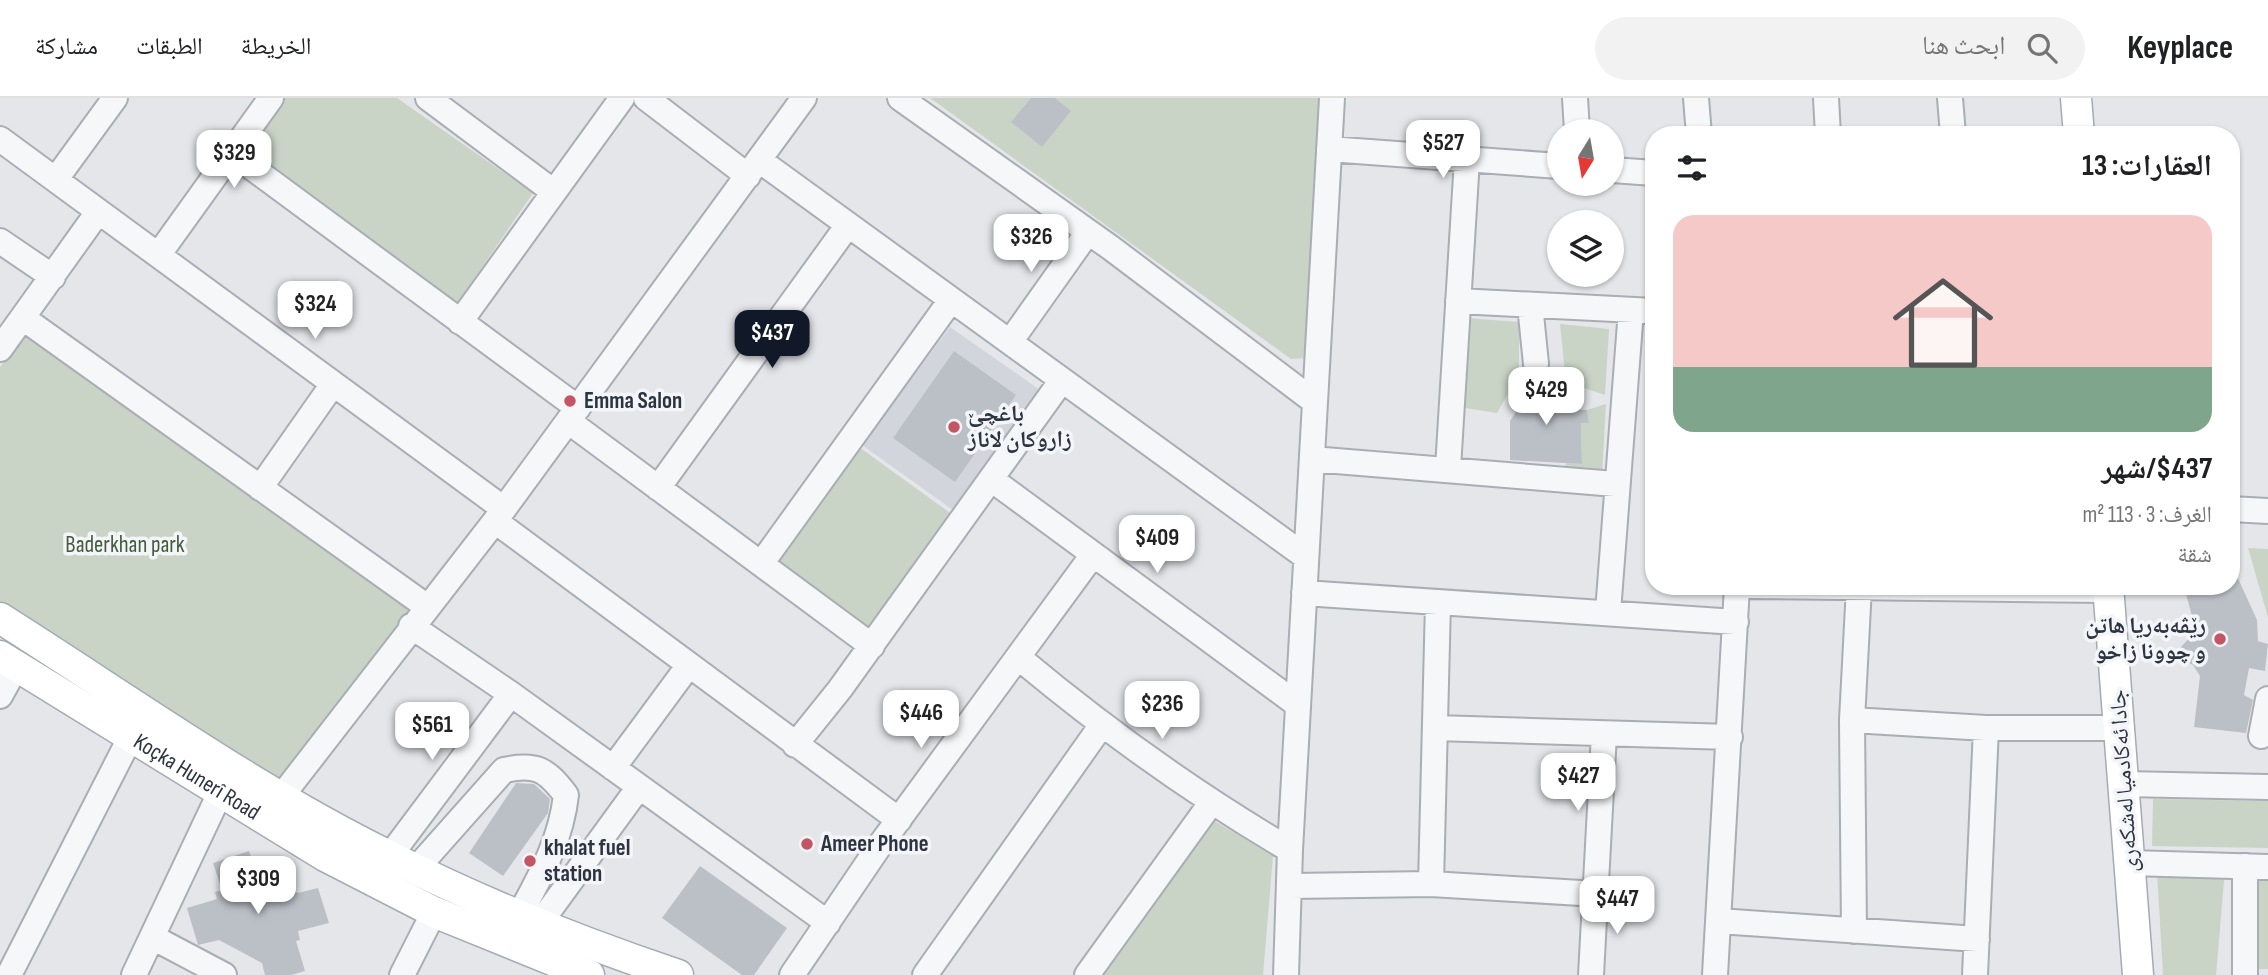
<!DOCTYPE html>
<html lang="ar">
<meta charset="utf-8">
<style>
:root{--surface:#fff;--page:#f2f2f2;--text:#202124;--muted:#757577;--line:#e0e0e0;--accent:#111827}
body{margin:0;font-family:"Sofia Sans Condensed","Noto Naskh Arabic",sans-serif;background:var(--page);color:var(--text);direction:rtl;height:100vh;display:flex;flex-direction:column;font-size:26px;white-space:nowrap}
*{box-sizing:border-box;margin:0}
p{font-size:23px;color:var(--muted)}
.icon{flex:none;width:38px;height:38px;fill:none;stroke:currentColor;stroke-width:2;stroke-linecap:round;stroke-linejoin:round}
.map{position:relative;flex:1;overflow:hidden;direction:ltr}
.drawer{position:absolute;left:1645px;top:28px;width:595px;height:469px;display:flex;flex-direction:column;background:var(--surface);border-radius:28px;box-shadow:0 2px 5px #0004;direction:rtl}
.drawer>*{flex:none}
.needle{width:46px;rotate:191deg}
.fabs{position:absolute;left:1547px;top:21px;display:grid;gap:14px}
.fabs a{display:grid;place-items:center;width:77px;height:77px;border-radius:50%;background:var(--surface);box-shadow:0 2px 5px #0004;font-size:35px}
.price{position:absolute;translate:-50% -60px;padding:0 16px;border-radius:14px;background:#fff;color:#222;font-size:23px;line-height:46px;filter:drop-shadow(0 2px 4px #0008)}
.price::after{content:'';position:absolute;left:50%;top:42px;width:21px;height:16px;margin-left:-10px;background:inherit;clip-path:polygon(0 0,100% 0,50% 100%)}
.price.active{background:var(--accent);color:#fff}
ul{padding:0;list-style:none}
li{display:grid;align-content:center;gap:14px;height:371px;padding:0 28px}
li+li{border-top:2px solid var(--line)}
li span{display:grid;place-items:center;height:217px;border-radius:21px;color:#555}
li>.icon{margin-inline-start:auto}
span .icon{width:126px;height:126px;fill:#fffc;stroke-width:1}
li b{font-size:30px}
h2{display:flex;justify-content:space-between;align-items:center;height:84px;padding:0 28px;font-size:30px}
header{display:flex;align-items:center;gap:42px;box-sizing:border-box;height:98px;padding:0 35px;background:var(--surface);border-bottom:2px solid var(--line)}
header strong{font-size:33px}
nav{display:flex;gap:38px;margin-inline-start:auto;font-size:24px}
.search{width:490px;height:63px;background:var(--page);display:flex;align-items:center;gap:18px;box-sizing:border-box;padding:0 24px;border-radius:38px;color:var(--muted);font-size:26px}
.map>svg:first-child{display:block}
.built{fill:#d2d5dc}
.green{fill:#c9d4c6}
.building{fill:#bbc0c7}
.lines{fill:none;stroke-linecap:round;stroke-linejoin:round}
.minor-casing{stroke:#a9adb4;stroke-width:28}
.major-casing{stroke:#a4abb5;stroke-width:33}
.minor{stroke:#f6f7f9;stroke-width:24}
.major{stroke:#fff;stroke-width:30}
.poi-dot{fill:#c35565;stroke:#f3f5f8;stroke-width:2.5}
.labels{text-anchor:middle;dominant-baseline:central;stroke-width:7;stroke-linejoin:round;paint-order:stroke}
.poi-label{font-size:23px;font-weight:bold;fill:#2d3441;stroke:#f3f5f8;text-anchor:start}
.park-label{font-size:23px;fill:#415c3b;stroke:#f3f5f8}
.street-label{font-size:23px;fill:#2d3441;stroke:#f3f5f8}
</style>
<header>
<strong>Keyplace</strong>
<div class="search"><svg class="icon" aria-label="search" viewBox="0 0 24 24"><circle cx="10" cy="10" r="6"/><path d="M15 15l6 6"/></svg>ابحث هنا</div>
<nav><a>الخريطة</a><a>الطبقات</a><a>مشاركة</a></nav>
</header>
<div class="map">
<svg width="2268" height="877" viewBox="0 0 2268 877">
<rect width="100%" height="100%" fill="#e4e6ea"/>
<path class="built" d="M 950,229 L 1040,292 L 953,412 L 862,347 Z"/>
<path class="green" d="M 284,0 L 397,0 L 533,95 L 456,207 L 247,53 Z
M 930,0 L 1326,0 L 1311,260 L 1291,261 Z
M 1466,220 L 1519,224 L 1519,276 L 1497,315 L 1459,309 Z
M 1560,226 L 1609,231 L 1605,297 L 1566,284 Z
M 26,233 L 415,509 L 278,685 L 0,507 L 0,269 Z
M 1606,306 L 1602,377 L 1563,375 L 1566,365 L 1582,366 L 1581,325 L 1589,325 L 1587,312 Z
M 859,349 L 953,417 L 869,533 L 775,465 Z
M 2248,450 L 2268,451 L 2268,519 Z
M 2153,701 L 2268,703 L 2268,750 L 2152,748 Z
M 1213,722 L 1273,758 L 1263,877 L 1102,877 Z
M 2225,771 L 2216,877 L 2163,877 L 2157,773 Z
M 2259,771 L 2268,772 L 2268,871 L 2256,871 Z"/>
<path class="building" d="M 1031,0 L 1055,0 L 1071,13 L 1042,49 L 1011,24 Z
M 954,253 L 1016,297 L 955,384 L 893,340 Z
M 1545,277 L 1552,281 L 1552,299 L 1561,301 L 1566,311 L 1587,312 L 1589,325 L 1581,325 L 1582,366 L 1510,362 L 1510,323 L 1518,311 L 1519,299 L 1527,300 L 1530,280 Z
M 2231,465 L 2257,522 L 2258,543 L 2268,546 L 2265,573 L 2249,570 L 2244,597 L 2253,602 L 2246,635 L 2194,629 L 2200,578 L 2193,567 L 2185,563 L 2180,550 L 2196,533 L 2185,492 L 2195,488 L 2231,488 Z
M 516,685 L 534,686 L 550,701 L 548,715 L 503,778 L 469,755 Z
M 249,753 L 258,781 L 266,778 L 298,795 L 318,790 L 329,825 L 298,833 L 300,842 L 296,843 L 305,873 L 291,877 L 265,877 L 262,865 L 219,842 L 198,847 L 187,810 L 217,801 L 215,794 L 222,792 L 213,765 Z
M 700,768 L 787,830 L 754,877 L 742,877 L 662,820 Z"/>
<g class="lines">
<defs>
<path id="minor" d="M 428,0 L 554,94
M 646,0 L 748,78
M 900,0 L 1111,150 L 1315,304
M 1575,0 L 1577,33
M 1696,0 L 1699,37
M 1826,0 L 1828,37
M 1950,0 L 1953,37
M 0,41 L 504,411
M 1329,51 L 1559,68
M 232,55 L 578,310
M 759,62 L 1306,459
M 1612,72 L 1654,75
M 56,81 L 115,0
M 0,143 L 53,179
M 159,156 L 271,0
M 1458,203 L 1654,213
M 1530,207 L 1536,266
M 23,220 L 426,508
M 460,224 L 622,0
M 1010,244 L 1088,134
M 0,251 L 98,114
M 568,323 L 872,548
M 1312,361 L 1615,386
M 1448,370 L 1467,61
M 991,381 L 1298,607
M 260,390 L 333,286
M 658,390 L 848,127
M 2231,411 L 2268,413
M 495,423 L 899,722
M 761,466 L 951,202
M 1749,488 L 2108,492
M 1304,495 L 1736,524
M 1608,514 L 1631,212
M 411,528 L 511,596 L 828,825
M 1018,559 C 1104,631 1193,695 1290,752
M 0,598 L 16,569
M 1852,622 L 1986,630 L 2120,630
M 1435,630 L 1730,639
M 2261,638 L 2268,601
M 795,647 L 840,591 L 1062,282
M 613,670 L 689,567
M 2124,686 L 2268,689
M 281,699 L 495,423 L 804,0
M 389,759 L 511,596
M 2130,765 L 2268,769
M 416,771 L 504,672 C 536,665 546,671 566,697 C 561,742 541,777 520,816
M 1431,786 L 1597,796
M 1291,788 L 1431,786 L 1438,504
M 1719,823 L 1977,841
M 540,825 L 639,689
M 1854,833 L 1852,622 L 1859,489
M 154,840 L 224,877
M 9,877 L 130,640
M 134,877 L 220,695
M 402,877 L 434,814
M 792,877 L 880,747 L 1092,458
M 925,877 L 1101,628
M 1087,877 L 1211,705
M 1286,877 L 1290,752 L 1332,0
M 1591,877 L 1604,636
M 1715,877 L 1737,488
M 1975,877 L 1986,630
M 2245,877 L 2245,768"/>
<g id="major">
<path d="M 2076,0 L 2079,37"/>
<path d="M 2108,488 L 2138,877"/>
<path d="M 0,520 C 128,601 253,691 389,758 C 481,805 580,844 678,877"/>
<path id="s1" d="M 0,558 L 325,758 L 434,814 L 589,877"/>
</g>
</defs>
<use href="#minor" class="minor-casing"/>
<use href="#major" class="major-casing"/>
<use href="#minor" class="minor"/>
<use href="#major" class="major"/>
</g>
<g class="poi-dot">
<circle cx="570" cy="303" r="7"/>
<circle cx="954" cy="329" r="7"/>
<circle cx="2220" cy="541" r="7"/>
<circle cx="807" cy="746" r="7"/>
<circle cx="530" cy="763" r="7"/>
</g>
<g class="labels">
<g class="poi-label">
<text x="584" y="303">Emma Salon</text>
<text x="968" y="316">باغچێ<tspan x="968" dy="26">زاروكان لاناز</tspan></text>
<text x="2206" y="528" text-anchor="end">رێڤه‌به‌ريا هاتن<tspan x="2206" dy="26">و چوونا زاخو</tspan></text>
<text x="821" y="746">Ameer Phone</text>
<text x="544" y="750">khalat fuel<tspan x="544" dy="26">station</tspan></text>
</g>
<g class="park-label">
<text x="125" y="447">Baderkhan park</text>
</g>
<g class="street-label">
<text stroke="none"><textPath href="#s1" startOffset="231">Koçka Hunerî Road</textPath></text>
<text transform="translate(2124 683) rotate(-94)">جادا ئه‌كادميا له‌شكه‌رى</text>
</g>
</g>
</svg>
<div class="fabs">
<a><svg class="needle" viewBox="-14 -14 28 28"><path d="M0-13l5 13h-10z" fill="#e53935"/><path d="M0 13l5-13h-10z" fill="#757577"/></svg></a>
<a><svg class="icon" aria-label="layers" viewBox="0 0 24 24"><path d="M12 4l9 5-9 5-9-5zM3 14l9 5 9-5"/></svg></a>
</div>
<b class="price" style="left:1443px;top:82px">$527</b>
<b class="price" style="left:234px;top:92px">$329</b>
<b class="price" style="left:1031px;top:176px">$326</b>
<b class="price" style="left:315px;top:243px">$324</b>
<b class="price active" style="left:772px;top:272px">$437</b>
<b class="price" style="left:1546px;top:329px">$429</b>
<b class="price" style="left:1157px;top:477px">$409</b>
<b class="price" style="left:1162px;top:643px">$236</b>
<b class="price" style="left:921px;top:652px">$446</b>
<b class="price" style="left:432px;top:664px">$561</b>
<b class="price" style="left:1578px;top:715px">$427</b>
<b class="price" style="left:258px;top:818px">$309</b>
<b class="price" style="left:1617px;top:838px">$447</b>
<section class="drawer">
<h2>العقارات: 13<svg class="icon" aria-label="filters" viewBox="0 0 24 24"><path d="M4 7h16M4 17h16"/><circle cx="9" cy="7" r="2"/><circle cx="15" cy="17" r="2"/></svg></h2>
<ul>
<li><span style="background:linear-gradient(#f6c9c9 70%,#7fa58c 0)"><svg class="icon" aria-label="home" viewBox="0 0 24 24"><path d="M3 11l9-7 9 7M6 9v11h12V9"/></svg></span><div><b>$437/شهر</b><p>الغرف: 3 · 113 m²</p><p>شقة</p></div></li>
</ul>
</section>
</div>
